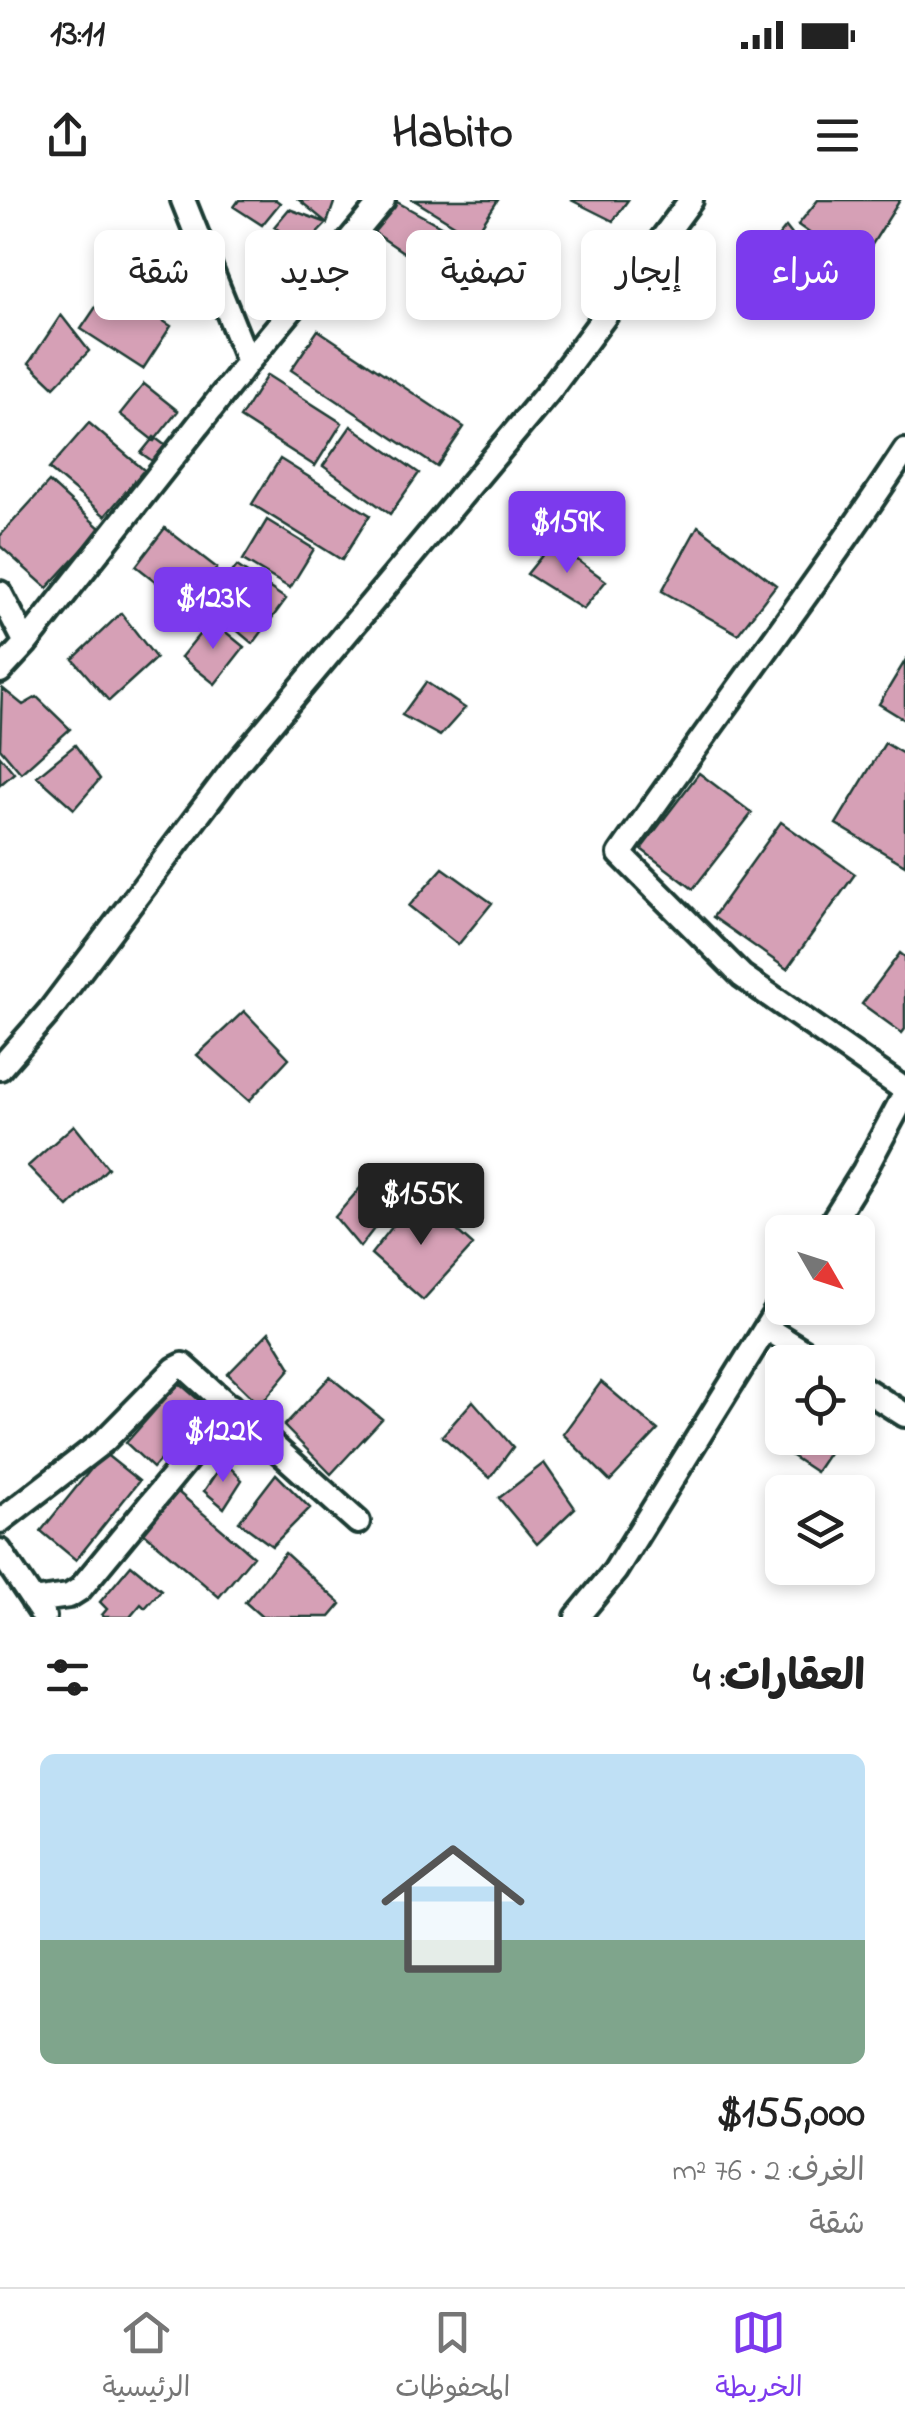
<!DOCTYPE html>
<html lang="ar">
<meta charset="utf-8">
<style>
:root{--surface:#fff;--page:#f2f2f2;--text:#222;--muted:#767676;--line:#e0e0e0;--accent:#7c3aed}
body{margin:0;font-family:"Indie Flower","Playpen Sans Arabic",sans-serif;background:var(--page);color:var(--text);direction:rtl;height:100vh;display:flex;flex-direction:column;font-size:38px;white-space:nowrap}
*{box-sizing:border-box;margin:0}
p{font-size:32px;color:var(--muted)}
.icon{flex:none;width:55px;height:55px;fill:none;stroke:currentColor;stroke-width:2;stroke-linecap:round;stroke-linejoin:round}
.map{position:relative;height:1417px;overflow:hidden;direction:ltr}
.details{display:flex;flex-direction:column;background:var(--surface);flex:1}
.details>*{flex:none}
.banner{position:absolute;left:30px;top:30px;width:845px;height:90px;direction:rtl;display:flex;gap:20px}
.needle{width:65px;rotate:129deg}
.buttons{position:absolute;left:765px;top:1015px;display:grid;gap:20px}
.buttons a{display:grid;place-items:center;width:110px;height:110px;border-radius:15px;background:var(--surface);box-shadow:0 5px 15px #0003;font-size:50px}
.price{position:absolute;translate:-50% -85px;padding:0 22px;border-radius:10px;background:var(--accent);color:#fff;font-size:32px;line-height:65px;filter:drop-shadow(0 2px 5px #0008)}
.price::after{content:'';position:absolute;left:50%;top:60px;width:30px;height:22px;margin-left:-15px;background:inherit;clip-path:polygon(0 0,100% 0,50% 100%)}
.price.selected{background:#222;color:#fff}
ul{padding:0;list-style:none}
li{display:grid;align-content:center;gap:20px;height:530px;padding:0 40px}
li span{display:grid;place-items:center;height:310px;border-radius:15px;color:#555}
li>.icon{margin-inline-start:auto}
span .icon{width:180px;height:180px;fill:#fffc;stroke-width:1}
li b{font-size:42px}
h2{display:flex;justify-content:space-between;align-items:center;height:120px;padding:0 40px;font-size:42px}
.tag{padding:0 35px;border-radius:15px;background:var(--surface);box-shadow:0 5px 15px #0003;font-size:35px;line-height:90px}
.tag.selected{background:var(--accent);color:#fff}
.status{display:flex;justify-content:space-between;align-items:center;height:70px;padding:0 50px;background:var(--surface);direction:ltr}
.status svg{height:28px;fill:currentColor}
header{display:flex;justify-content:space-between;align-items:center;height:130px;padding:0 40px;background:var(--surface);font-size:45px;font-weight:800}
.tab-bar{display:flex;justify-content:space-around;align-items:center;height:140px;border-top:2px solid var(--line);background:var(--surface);font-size:28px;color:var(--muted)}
.tab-bar a{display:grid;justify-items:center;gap:5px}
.tab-bar .selected{color:var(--accent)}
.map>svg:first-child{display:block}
.building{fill:#d6a0b6;stroke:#1f3d34;stroke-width:2.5}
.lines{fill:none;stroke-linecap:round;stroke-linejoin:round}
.street-casing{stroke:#1f3d34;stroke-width:30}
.street{stroke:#fff;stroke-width:22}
</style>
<div class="status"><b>13:11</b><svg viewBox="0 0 49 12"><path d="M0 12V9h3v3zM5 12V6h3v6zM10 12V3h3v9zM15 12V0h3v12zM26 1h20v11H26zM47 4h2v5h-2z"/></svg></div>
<header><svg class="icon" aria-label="menu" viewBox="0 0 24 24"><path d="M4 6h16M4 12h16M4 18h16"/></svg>Habito<svg class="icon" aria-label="share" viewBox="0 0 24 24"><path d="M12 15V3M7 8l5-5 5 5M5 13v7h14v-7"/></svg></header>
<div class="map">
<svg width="905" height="1417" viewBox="0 0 905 1417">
<rect width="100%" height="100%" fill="#fff"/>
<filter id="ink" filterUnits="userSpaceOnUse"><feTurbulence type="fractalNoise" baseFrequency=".01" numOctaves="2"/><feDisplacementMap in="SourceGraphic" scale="20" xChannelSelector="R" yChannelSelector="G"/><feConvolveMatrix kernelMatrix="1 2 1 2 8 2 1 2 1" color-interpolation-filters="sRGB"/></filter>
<g filter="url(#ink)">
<path class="building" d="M 239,0 L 276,0 L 280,3 L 262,25 L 234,7 Z
M 299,0 L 335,0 L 327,23 Z
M 414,0 L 498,0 L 474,37 Z
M 571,0 L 628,0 L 613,21 Z
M 818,0 L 900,0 L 858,67 L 798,25 Z
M 397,2 L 466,40 L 443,79 L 372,31 Z
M 289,9 L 327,23 L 304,47 L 274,27 Z
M 786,27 L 800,45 L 777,82 L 750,71 Z
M 110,86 L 171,126 L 143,169 L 81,129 Z
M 61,115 L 89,151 L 54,187 L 29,163 Z
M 318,130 L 464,227 L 437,267 L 291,170 Z
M 267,175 L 342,223 L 315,266 L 240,218 Z
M 144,184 L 178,211 L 154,241 L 120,214 Z
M 89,223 L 144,270 L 105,316 L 49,269 Z
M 351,226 L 419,273 L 390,314 L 323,266 Z
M 154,237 L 170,249 L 158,265 L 141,253 Z
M 280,259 L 370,315 L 342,360 L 252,304 Z
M 49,282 L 101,329 L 47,388 L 0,346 L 0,336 Z
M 267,320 L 314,349 L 290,388 L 243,360 Z
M 698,326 L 776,385 L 738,434 L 662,391 Z
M 165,328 L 217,368 L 187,406 L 136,366 Z
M 553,342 L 606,381 L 583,409 L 527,374 Z
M 237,366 L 286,399 L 253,444 L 207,405 Z
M 121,413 L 156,458 L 109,501 L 73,459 Z
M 211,420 L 244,447 L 215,484 L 181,457 Z
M 905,461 L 905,520 L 879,504 Z
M 426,482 L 465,508 L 440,536 L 402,515 Z
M 2,488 L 23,505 L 37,497 L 70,529 L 21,573 L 0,548 Z
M 885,543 L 905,555 L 905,665 L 836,624 Z
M 75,545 L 100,579 L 74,609 L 37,576 Z
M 0,556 L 14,573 L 0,585 Z
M 699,573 L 752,613 L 693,689 L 641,649 Z
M 781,622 L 855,674 L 787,769 L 713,717 Z
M 443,668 L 492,703 L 458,745 L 409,706 Z
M 900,753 L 905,757 L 905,829 L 902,833 L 862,804 Z
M 244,811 L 289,858 L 249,901 L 197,855 Z
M 74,925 L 108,968 L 68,1007 L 28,966 Z
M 374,972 L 399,996 L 360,1047 L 335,1017 Z
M 417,995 L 473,1045 L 423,1100 L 371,1054 Z
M 269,1132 L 291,1168 L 260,1205 L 228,1174 Z
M 330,1177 L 382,1219 L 331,1274 L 284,1226 Z
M 601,1182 L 658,1230 L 610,1281 L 563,1234 Z
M 179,1183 L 207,1207 L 153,1268 L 126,1243 Z
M 473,1201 L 513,1247 L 490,1278 L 442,1236 Z
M 782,1215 L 782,1238 L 839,1238 L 816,1272 L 766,1239 Z
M 104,1253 L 139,1281 L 76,1360 L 41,1331 Z
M 224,1261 L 242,1280 L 224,1308 L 204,1291 Z
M 544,1263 L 575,1308 L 537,1344 L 499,1298 Z
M 276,1274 L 310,1308 L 272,1346 L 239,1322 Z
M 178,1292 L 253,1356 L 219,1397 L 143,1332 Z
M 285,1353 L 341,1404 L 330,1417 L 262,1417 L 245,1402 Z
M 131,1365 L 161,1390 L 145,1408 L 141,1404 L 130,1417 L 104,1417 L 102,1415 L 107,1409 L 100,1402 Z"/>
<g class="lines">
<defs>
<path id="street" d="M 183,0 L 248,162
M 905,251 C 814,389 714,519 620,654 L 742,776 L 905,890
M 0,393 L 26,443
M 0,471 L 26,443 L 248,162 L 383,0
M 0,868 L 49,812 L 236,565 L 550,190 L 691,0
M 826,1032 L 864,971 L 905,894
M 766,1128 L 821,1162
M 858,1185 L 905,1215
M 0,1321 L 104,1241 L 175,1169 L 183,1165 L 358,1322
M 0,1351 L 44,1417
M 33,1401 L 69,1396 L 80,1389 L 231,1206
M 577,1417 L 615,1371 L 782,1102"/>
</defs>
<use href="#street" class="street-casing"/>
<use href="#street" class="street"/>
</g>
</g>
</svg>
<div class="buttons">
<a><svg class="needle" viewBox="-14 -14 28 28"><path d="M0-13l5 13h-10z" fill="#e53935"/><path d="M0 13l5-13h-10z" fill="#767676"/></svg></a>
<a><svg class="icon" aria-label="locate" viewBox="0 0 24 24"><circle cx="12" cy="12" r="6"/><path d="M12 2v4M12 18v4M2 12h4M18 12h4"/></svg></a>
<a><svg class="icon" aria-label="layers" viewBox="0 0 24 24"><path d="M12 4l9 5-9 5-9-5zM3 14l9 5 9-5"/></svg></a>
</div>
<b class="price" style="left:567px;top:376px">$159K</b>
<b class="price" style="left:213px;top:452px">$123K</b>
<b class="price selected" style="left:421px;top:1048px">$155K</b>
<b class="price" style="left:223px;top:1285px">$122K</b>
<div class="banner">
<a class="tag selected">شراء</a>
<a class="tag">إيجار</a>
<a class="tag">تصفية</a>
<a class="tag">جديد</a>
<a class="tag">شقة</a>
</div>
</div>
<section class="details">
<h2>العقارات: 4<svg class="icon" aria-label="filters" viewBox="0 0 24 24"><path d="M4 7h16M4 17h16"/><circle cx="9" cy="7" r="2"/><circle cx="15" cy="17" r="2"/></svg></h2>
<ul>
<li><span style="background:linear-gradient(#bfe0f5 60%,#7fa58c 0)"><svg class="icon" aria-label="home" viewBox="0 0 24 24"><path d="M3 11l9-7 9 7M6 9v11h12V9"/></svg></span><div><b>$155,000</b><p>الغرف: 2 · 76 m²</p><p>شقة</p></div></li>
</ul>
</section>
<nav class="tab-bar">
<a class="selected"><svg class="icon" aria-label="map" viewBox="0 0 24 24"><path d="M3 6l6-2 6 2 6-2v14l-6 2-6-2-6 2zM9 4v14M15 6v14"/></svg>الخريطة</a>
<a><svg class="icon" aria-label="saved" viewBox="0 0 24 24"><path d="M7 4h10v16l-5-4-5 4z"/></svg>المحفوظات</a>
<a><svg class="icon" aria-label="home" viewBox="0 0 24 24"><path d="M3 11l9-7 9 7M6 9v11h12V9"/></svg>الرئيسية</a>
</nav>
